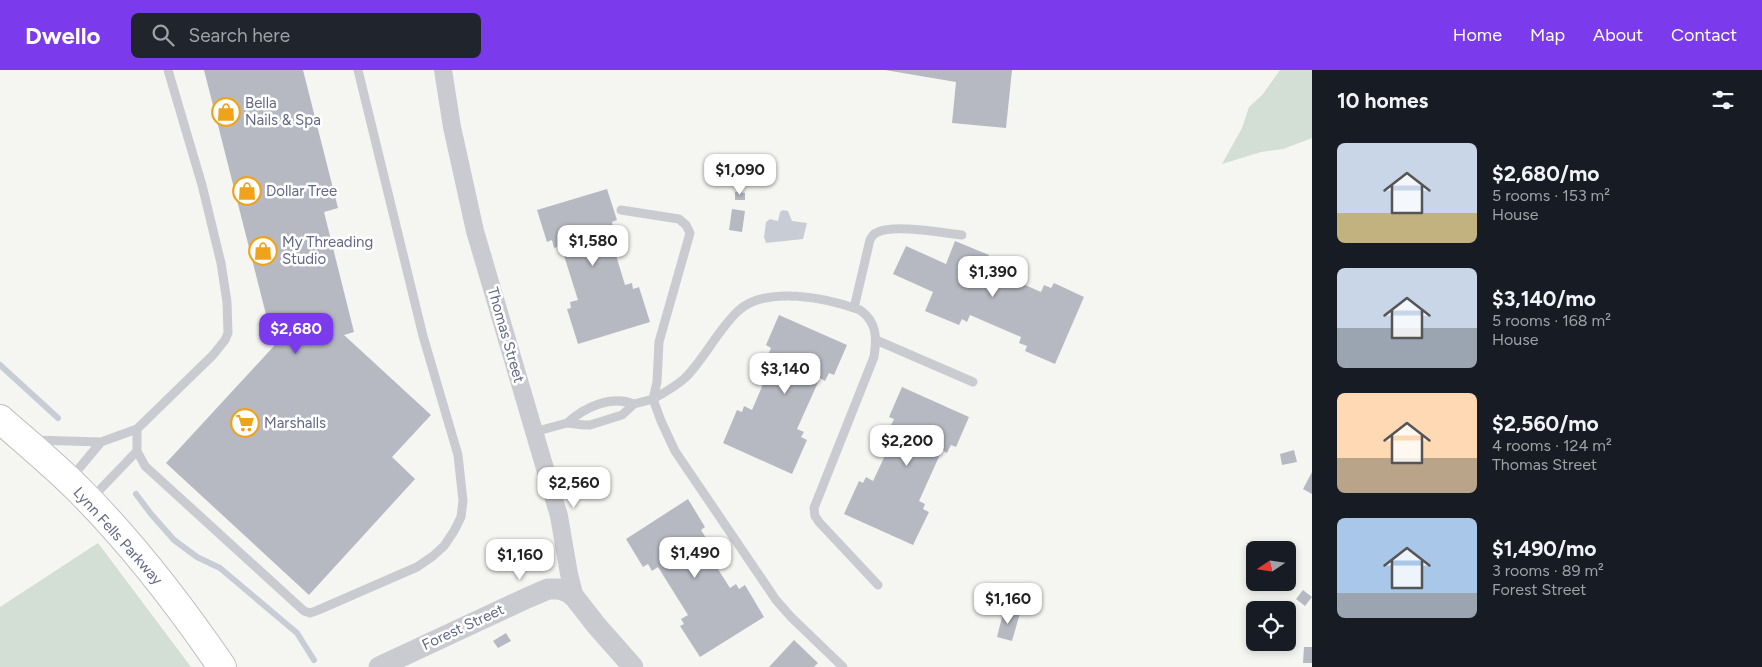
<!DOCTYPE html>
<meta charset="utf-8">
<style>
:root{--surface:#171b24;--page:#20242c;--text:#f1f3f6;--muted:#9ea1a6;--accent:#7c3aed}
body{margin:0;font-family:Figtree,sans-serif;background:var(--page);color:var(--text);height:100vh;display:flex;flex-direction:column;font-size:19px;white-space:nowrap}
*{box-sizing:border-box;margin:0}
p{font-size:16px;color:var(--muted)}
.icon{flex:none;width:28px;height:28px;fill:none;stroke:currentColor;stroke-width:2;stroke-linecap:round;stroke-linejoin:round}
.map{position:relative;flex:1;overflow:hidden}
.drawer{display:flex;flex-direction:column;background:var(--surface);width:450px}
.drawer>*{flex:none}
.needle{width:32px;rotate:257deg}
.buttons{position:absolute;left:1246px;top:471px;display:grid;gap:10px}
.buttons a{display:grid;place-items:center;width:50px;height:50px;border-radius:8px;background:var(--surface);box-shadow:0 2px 8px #0003;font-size:25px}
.price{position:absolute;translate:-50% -42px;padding:0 11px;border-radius:10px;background:#fff;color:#222;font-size:16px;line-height:32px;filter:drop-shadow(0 1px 2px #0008)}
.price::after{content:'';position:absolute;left:50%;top:30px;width:15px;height:11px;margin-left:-8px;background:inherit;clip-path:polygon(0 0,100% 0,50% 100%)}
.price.current{background:var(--accent);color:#fff}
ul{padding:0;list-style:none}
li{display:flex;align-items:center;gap:15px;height:125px;padding:0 25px}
li span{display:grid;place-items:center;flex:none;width:140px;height:100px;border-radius:8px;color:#555}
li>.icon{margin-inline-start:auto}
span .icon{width:60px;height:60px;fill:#fffc;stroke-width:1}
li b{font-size:21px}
h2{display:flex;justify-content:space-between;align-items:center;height:60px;padding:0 25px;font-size:21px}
header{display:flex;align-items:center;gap:30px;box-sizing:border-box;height:70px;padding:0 25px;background:var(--accent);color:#fff}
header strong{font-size:24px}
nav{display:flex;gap:28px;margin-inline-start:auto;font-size:18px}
.search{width:350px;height:45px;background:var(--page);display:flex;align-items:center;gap:12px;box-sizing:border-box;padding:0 18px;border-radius:8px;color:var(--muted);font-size:19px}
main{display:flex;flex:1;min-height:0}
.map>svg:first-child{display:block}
.green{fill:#d3ded4}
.water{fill:#c8cdd5}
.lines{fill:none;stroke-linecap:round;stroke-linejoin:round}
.stream{stroke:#c8cdd5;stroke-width:6}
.building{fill:#b7b9c2}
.primary-casing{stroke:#bcbdc3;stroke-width:30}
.service{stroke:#cacbd0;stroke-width:9}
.minor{stroke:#cacbd0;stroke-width:18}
.tertiary{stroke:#cacbd0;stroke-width:21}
.primary{stroke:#fff;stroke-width:28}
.labels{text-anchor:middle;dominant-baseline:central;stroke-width:5;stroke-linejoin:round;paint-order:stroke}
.poi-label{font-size:15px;fill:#636886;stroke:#fff;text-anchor:start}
.street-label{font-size:15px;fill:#636886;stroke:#fff}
</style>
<header>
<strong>Dwello</strong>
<div class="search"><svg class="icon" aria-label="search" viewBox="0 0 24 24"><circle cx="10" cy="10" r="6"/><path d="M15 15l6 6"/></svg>Search here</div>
<nav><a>Home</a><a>Map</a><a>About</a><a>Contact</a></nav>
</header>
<main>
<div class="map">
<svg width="1312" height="597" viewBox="0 0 1312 597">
<rect width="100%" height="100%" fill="#f5f6f2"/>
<path class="green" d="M 1280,0 L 1312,0 L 1312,68 L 1283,79 L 1261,82 L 1222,94 L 1242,58 L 1249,37 L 1263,24 Z
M 98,473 L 191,597 L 0,597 L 0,537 Z"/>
<path class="water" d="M 783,140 L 788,141 L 792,151 L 807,153 L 803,169 L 766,173 L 764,167 L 766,152 L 770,149 L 778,151 L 780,142 Z"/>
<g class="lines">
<path class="stream" d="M 0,295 L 58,348
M 136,424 L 151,444 L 174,470 L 197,487 L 220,498 L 297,563 L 314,590"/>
</g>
<path class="building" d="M 204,0 L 303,0 L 338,138 L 324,142 L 354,262 L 344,265 L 431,345 L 392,387 L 415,409 L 309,525 L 166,393 L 274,276 Z
M 885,0 L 1012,0 L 1006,58 L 952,53 L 956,12 Z
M 607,119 L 617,150 L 612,152 L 614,160 L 609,162 L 625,215 L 632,213 L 633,219 L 639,217 L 650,252 L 578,274 L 567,239 L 571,238 L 570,232 L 578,230 L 561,176 L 554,178 L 552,170 L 547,172 L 537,140 Z
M 735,122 L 745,123 L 745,130 L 735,130 Z
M 732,139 L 745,141 L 742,162 L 729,160 Z
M 955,171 L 989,185 L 987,189 L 993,192 L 989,199 L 1041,222 L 1044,215 L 1051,218 L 1054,213 L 1084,227 L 1055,294 L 1025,281 L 1027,276 L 1019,273 L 1021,267 L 970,245 L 967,252 L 962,249 L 959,255 L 925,241 L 933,222 L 893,204 L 906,176 L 946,194 Z
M 779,245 L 847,275 L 834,305 L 829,303 L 825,311 L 820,308 L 797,359 L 804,362 L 801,367 L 807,370 L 792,404 L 723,373 L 737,340 L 742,342 L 744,336 L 752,340 L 774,288 L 768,285 L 771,278 L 766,275 Z
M 902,317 L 969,347 L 956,377 L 951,375 L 947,383 L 942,380 L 919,431 L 925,434 L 923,439 L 929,442 L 913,475 L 844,444 L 859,411 L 863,413 L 866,407 L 873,411 L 897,360 L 890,357 L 894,349 L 889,347 Z
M 1294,380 L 1297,392 L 1282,395 L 1280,384 Z
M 1312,402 L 1312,424 L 1303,419 Z
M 688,429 L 705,457 L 701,460 L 706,468 L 700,471 L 730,518 L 736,514 L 739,519 L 745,515 L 764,547 L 700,587 L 680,556 L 684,554 L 681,549 L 688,545 L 658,497 L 652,501 L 648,494 L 643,497 L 626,469 Z
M 1303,520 L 1312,527 L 1305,536 L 1296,529 Z
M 1004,539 L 1020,543 L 1012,571 L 997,567 Z
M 506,563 L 511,571 L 498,578 L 493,571 Z
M 794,570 L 818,593 L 814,597 L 769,597 Z
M 1304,577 L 1312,577 L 1312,593 L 1303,593 Z"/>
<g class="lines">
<defs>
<path id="primary" d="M 0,349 C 26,372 54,395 79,420 C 133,474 179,534 222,597"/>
</defs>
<use href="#primary" class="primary-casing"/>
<path class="service" d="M 854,238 L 869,174 C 870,168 872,164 878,162 C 895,154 942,163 962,165
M 876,270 L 973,312
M 567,353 C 585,337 611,325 634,334
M 137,359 L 137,381 L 145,396 L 304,541 L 310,543 L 316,541 L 417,497 L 433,486 L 444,476 L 454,461 L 461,447 L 463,431 L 458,385 L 423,266 L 358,0
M 534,362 L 567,353 L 584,355 L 590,355 L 622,345 L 634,334 L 653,329 L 657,312 L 659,272 L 690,163 L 686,155 L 679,149 L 621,140
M 34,370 L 101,372 L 137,359 L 213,285 L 225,270 L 228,263 L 227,232 L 221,193 L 202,115 L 168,0
M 71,408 L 101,372
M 91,429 L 137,381
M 843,597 L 791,547 L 776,530 L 675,381 L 661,351 L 653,329 C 664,323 675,317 685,308 C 705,288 717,261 738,241 C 766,215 827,228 860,240 C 877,252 877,268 874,287 L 814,438 L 815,446 L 819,452 L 878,515"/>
<path class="minor" d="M 443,0 L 452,57 L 475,161 L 559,446 L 569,504 L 575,528"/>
<path class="tertiary" d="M 379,597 L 527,528 L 548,519 L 559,519 L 568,522 L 575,528 L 596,555 L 633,597"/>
<use href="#primary" class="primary"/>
</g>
<defs>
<symbol id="shop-ring" viewBox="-11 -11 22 22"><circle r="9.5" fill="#fff" stroke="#efa31a" stroke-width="1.5"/><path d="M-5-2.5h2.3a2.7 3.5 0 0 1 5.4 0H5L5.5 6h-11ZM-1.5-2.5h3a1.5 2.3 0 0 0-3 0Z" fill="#efa31a"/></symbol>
<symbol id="supermarket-ring" viewBox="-11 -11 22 22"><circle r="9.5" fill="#fff" stroke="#efa31a" stroke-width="1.5"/><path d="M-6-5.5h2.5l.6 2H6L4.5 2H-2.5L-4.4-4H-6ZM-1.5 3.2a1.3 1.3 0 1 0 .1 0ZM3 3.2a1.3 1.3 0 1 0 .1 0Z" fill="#efa31a"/></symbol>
</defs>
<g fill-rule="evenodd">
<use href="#shop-ring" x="210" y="26" width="32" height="32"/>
<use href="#shop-ring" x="231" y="105" width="32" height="32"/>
<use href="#shop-ring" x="247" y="165" width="32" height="32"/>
<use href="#supermarket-ring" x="229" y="337" width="32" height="32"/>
</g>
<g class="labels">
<g class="poi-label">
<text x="245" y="33">Bella<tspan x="245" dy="17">Nails &amp; Spa</tspan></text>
<text x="266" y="121">Dollar Tree</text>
<text x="282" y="172">My Threading<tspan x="282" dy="17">Studio</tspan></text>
<text x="264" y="353">Marshalls</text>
</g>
<g class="street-label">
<text transform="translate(506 265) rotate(74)">Thomas Street</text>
<text transform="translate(118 466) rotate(48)">Lynn Fells Parkway</text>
<text transform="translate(463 557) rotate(-25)">Forest Street</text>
</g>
</g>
</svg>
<div class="buttons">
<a><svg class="needle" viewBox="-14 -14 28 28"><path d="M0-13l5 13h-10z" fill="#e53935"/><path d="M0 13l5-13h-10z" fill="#9ea1a6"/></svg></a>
<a><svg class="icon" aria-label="locate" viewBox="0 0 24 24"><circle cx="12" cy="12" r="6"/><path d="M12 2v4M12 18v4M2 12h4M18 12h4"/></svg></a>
</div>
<b class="price" style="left:740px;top:126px">$1,090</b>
<b class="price" style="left:593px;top:197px">$1,580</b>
<b class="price" style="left:993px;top:228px">$1,390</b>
<b class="price current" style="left:296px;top:285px">$2,680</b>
<b class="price" style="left:785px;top:325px">$3,140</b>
<b class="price" style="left:907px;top:397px">$2,200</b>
<b class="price" style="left:574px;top:439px">$2,560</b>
<b class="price" style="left:695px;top:509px">$1,490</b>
<b class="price" style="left:520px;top:511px">$1,160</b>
<b class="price" style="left:1008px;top:555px">$1,160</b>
</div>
<section class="drawer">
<h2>10 homes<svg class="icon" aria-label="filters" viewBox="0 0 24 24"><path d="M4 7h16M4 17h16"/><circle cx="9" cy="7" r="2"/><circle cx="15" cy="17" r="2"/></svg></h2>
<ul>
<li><span style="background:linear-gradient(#c9d6e8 70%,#c2b280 0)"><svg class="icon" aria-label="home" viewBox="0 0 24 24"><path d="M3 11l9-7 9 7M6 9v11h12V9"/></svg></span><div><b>$2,680/mo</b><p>5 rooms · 153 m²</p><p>House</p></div></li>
<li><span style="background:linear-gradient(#c9d6e8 60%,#9aa5b1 0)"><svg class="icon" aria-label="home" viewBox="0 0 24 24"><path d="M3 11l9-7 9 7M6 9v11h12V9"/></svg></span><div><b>$3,140/mo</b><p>5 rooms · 168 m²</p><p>House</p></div></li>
<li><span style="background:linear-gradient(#ffd9b3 65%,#b9a48a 0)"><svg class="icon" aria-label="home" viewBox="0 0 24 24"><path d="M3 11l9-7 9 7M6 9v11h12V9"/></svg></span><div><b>$2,560/mo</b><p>4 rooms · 124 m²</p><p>Thomas Street</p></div></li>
<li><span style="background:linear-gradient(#a9c7e8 75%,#9aa5b1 0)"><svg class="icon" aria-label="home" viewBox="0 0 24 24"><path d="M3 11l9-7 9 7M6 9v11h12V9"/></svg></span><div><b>$1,490/mo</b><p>3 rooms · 89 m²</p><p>Forest Street</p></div></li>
</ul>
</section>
</main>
